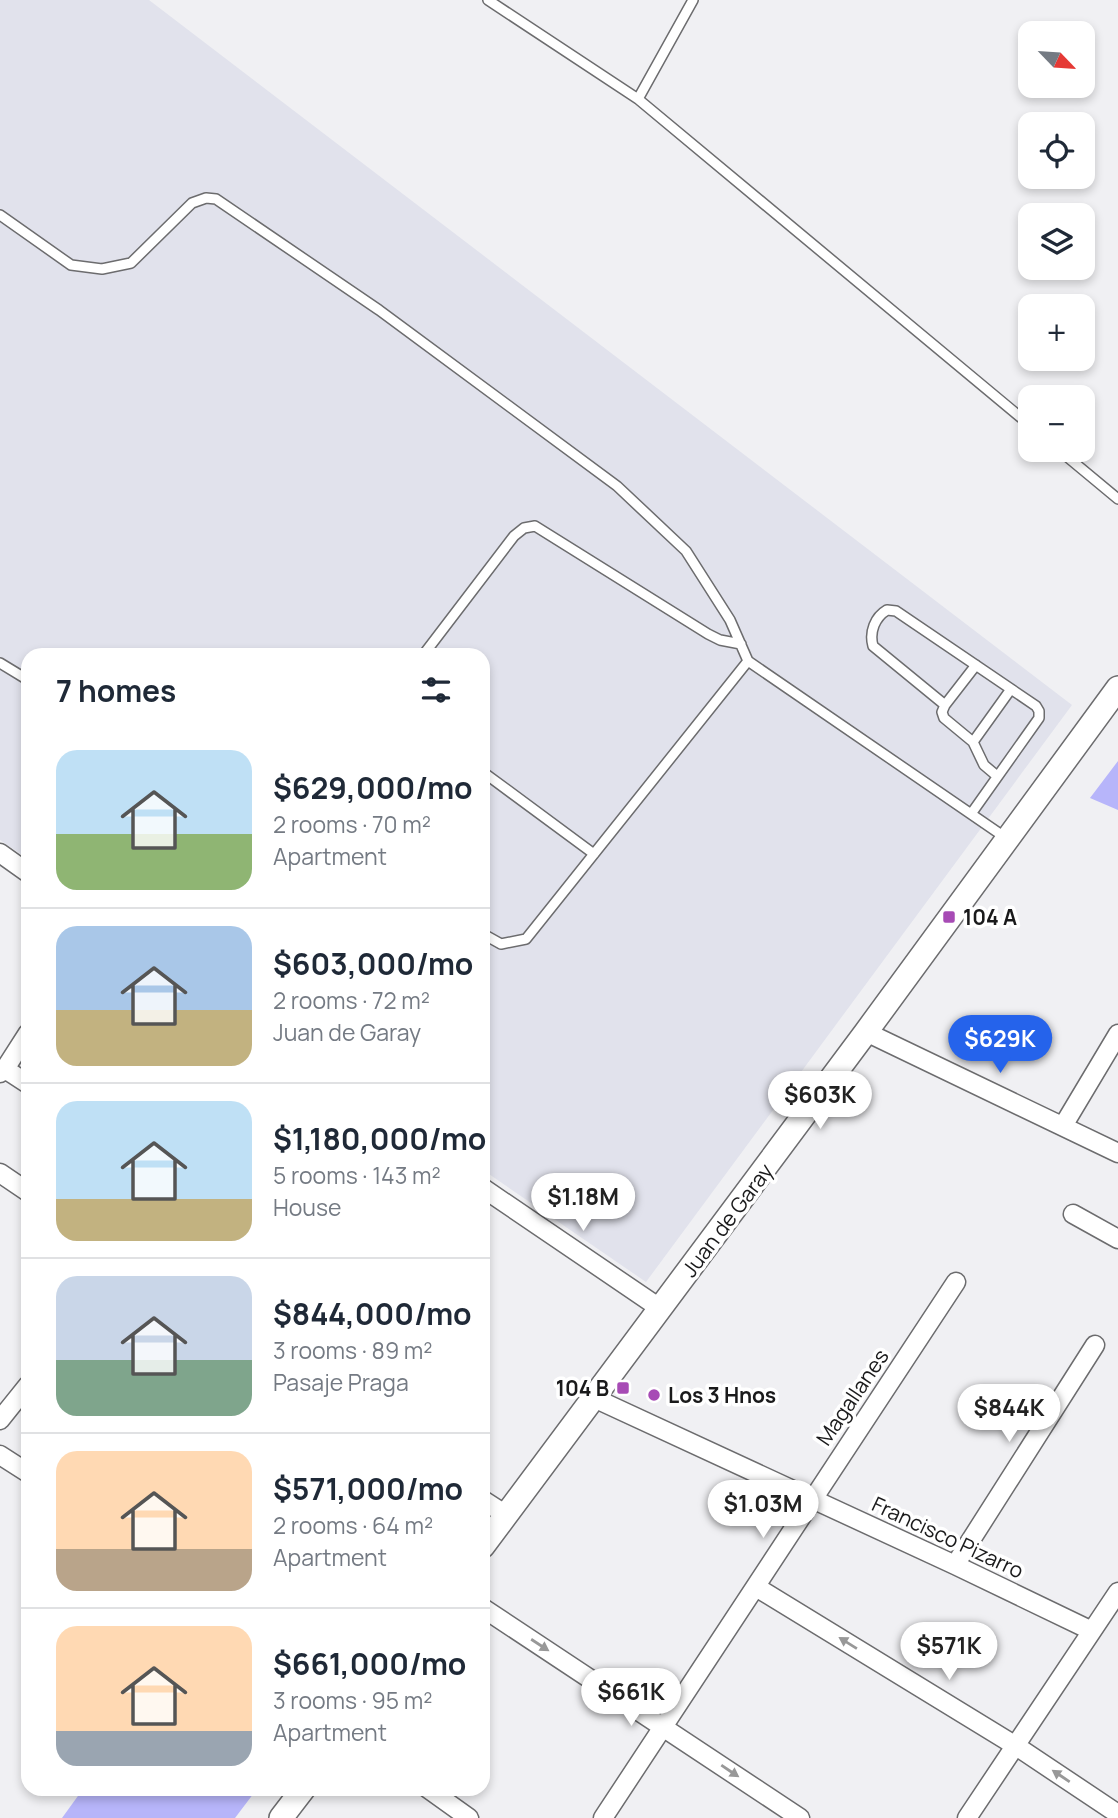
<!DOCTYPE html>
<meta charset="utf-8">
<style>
:root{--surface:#fff;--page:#f6f6f7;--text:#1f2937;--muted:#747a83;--line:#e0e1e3;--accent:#2563eb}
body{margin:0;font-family:Manrope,sans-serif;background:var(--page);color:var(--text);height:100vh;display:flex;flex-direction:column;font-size:26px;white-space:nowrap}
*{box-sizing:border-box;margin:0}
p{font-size:23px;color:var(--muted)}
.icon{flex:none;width:38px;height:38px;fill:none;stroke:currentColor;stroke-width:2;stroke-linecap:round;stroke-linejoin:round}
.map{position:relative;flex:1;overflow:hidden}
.side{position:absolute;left:21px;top:648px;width:469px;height:1148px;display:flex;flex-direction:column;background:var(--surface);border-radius:21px;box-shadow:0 4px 10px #0003}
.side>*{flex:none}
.needle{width:46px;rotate:115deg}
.fabs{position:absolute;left:1018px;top:21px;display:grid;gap:14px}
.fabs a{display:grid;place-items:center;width:77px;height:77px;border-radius:14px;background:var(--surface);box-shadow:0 4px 10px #0003;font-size:35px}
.price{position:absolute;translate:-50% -60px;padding:0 16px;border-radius:24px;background:#fff;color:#222;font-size:23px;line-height:46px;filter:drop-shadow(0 2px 4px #0008)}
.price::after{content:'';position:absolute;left:50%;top:42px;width:21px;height:16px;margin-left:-10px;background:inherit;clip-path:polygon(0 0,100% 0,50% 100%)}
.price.selected{background:var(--accent);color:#fff}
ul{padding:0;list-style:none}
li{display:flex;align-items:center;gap:21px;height:175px;padding:0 35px}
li+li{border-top:2px solid var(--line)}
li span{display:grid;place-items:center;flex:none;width:196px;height:140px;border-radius:21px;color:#555}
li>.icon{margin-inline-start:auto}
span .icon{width:84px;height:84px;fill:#fffc;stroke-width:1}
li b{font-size:30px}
h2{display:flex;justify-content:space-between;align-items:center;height:84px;padding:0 35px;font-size:30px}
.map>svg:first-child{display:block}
.built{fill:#e1e2ec}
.green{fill:#b7b5fa}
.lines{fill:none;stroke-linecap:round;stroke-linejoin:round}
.service-casing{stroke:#6c6c6e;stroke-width:12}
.minor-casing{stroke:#6c6c6e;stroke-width:21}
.tertiary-casing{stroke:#6c6c6e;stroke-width:26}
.service{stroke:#fff;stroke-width:9}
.minor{stroke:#fff;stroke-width:18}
.tertiary{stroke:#fff;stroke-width:23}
.oneway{fill:#989898}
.poi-dot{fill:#a74bb5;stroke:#fff;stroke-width:2.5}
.labels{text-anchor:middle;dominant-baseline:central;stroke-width:7;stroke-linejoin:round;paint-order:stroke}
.poi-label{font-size:21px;font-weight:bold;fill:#1a1a1b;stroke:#fff;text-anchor:start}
.street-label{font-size:21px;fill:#1a1a1b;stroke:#fff}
</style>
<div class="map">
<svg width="1118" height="1818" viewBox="0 0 1118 1818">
<rect width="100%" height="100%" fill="#f0f0f3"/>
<path class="built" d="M 0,0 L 149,0 L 1072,705 L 646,1282 L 483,1170 L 483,654 L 28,654 L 28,859 L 0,840 Z"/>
<path class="green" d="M 1118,761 L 1118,810 L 1090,798 Z
M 83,1789 L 83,1788 L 257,1789 L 235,1818 L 62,1818 Z"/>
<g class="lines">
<defs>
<path id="service" d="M 488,0 L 638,99 L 1031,426
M 638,99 L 693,0
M 0,215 L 71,265 L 102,269 L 131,263 L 192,203 L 206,198 L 216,199 L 379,310 L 617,486 L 686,551 L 730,620 L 748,661
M 1059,450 L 1118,499
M 424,654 L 514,536 L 524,528 L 535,526 L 708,634 L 720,640 L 741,644
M 0,663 L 28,680
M 976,665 L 945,705 L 942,712 L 944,718 L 973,742 L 984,765 L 997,776
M 945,705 L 873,646 C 869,632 875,617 887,610 L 896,611 L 1036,706 L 1039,711 L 1039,718 L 971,814
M 973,742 L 1011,689
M 483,772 L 594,854
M 483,934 L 501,944 L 526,939 L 748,661 L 1006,838"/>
<path id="minor" d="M 0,853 L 28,873
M 866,1032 L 1118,1153
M 5,1069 L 28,1084
M 0,1073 L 5,1069 L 28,1033
M 1063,1126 L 1118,1034
M 0,1173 L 28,1192
M 483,1188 L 661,1309
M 1073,1214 L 1118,1239
M 594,1398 L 955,1565 L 1092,1631
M 0,1420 L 28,1385
M 0,1455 L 28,1473
M 483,1500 L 506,1515
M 955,1565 L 1095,1345
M 756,1587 L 1016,1746 L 1118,1814
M 483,1608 L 800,1818
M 427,1788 L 469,1818
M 603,1818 L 956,1282
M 967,1818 L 1118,1592"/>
<path id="tertiary" d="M 483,1546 L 866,1032 L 1118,688
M 281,1818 L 304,1788"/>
</defs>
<use href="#service" class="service-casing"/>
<use href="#minor" class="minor-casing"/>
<use href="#tertiary" class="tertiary-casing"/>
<use href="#service" class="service"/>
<use href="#minor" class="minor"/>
<use href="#tertiary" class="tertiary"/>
</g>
<defs><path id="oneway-solid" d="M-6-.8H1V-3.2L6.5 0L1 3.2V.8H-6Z" transform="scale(1.75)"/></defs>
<g class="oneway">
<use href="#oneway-solid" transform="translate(848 1643) rotate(-148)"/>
<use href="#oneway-solid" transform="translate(540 1645) rotate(33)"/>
<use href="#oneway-solid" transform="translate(730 1771) rotate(34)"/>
<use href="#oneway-solid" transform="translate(1061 1776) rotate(-146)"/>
</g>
<g class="poi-dot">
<rect x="942" y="910" width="14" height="14" rx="3.5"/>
<rect x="616" y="1381" width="14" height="14" rx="3.5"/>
<circle cx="654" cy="1395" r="7"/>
</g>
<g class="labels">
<g class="poi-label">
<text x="963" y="917">104 A</text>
<text x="609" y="1388" text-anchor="end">104 B</text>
<text x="668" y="1395">Los 3 Hnos</text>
</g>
<g class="street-label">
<text transform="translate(727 1220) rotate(-53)">Juan de Garay</text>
<text transform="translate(852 1397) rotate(-56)">Magallanes</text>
<text transform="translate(948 1537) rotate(25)">Francisco Pizarro</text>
</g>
</g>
</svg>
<div class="fabs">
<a><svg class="needle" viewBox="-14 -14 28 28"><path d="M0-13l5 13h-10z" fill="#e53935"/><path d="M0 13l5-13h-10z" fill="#747a83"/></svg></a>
<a><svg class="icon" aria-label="locate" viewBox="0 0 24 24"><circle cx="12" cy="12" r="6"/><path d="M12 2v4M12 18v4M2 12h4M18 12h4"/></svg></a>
<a><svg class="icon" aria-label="layers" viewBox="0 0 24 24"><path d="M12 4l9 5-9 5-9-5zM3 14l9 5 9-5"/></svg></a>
<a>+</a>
<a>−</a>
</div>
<b class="price selected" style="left:1000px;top:1075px">$629K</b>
<b class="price" style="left:820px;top:1131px">$603K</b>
<b class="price" style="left:583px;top:1233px">$1.18M</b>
<b class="price" style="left:1009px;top:1444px">$844K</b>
<b class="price" style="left:763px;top:1540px">$1.03M</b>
<b class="price" style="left:949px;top:1682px">$571K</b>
<b class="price" style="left:631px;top:1728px">$661K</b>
<section class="side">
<h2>7 homes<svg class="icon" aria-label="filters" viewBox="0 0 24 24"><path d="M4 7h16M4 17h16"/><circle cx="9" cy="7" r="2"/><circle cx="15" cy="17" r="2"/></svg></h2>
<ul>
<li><span style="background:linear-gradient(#bfe0f5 60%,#8fb573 0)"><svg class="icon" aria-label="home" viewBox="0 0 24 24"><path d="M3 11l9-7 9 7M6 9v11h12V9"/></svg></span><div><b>$629,000/mo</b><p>2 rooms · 70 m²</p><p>Apartment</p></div></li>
<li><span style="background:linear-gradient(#a9c7e8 60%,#c2b280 0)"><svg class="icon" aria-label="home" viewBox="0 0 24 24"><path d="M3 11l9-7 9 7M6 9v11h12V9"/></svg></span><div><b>$603,000/mo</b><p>2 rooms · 72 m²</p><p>Juan de Garay</p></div></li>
<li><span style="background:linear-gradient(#bfe0f5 70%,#c2b280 0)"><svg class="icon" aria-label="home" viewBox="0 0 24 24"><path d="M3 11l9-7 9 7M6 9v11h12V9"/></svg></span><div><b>$1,180,000/mo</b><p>5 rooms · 143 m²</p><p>House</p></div></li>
<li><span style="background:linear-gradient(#c9d6e8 60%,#7fa58c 0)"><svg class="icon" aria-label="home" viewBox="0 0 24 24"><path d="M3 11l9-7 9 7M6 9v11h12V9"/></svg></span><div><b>$844,000/mo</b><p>3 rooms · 89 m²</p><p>Pasaje Praga</p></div></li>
<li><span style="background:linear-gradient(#ffd9b3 70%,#b9a48a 0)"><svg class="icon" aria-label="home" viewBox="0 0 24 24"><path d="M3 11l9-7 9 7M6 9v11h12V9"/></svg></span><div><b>$571,000/mo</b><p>2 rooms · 64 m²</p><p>Apartment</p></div></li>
<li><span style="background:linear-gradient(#ffd9b3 75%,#9aa5b1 0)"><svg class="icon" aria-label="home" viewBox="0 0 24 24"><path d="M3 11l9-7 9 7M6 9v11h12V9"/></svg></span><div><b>$661,000/mo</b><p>3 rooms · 95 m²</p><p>Apartment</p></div></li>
</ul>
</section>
</div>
